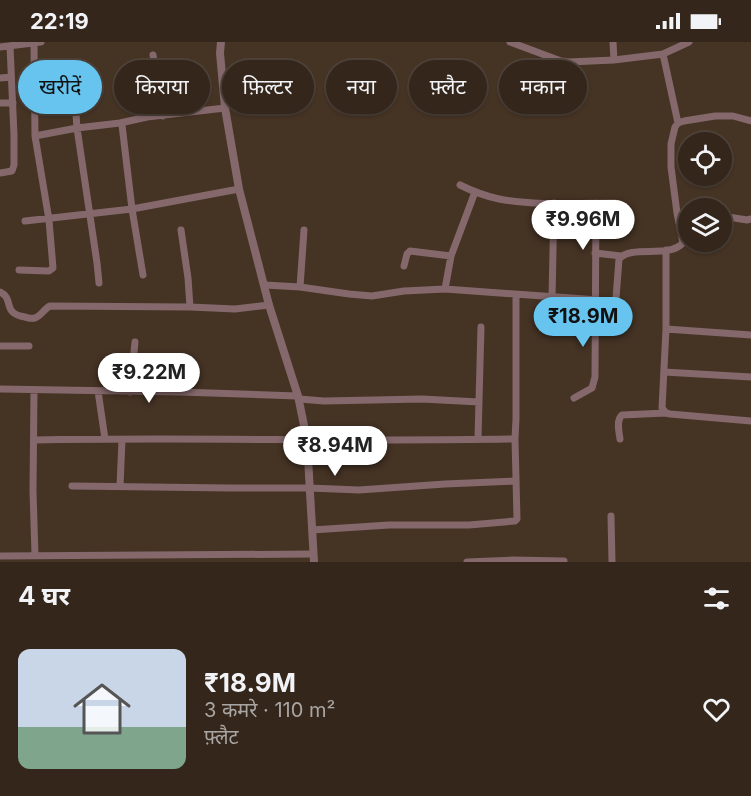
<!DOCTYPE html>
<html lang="hi">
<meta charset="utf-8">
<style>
:root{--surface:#34261b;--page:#3f3228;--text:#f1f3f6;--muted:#a9a5a3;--line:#4e433a;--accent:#67c4ef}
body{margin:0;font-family:Inter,"Noto Sans Devanagari",sans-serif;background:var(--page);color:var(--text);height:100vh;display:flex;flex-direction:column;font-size:22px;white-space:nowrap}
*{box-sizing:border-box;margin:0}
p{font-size:20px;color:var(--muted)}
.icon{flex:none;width:33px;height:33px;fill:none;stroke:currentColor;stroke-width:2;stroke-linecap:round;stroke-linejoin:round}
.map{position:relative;height:520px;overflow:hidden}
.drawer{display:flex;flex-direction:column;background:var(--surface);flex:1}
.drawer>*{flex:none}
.top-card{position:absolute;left:18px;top:18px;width:716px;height:54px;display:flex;gap:12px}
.fabs{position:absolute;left:678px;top:90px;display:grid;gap:12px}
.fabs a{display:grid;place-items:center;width:54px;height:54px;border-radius:50%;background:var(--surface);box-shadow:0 2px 4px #0004,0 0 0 2px var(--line);font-size:30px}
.price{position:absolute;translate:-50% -51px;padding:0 14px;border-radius:21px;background:#fff;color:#222;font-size:20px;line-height:39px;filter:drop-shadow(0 2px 3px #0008)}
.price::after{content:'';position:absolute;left:50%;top:36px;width:18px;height:14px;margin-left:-9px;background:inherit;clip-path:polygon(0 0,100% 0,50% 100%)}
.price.on{background:var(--accent);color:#111}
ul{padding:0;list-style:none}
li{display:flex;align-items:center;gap:18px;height:150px;padding:0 18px}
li+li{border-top:2px solid var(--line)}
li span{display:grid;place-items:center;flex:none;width:168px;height:120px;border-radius:12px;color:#555}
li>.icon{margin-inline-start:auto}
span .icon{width:72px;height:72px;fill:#fffc;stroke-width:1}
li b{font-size:26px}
h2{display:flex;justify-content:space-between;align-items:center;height:72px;padding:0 18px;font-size:26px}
.chip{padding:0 21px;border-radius:27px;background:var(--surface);box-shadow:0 2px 4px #0004,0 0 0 2px var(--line);font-size:21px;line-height:54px}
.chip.on{background:var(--accent);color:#111}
.status{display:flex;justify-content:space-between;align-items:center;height:42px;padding:0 30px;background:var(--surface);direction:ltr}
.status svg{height:16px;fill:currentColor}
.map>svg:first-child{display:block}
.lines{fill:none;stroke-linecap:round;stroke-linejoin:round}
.minor{stroke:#84686b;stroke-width:7}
.tertiary{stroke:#84686b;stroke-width:8}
</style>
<div class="status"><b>22:19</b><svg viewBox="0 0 49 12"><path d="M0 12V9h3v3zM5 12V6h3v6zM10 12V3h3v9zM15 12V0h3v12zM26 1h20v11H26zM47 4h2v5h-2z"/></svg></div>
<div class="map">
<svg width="751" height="520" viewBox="0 0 751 520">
<rect width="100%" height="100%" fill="#453324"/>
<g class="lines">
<path class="minor" d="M 510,0 L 561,19 L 569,20 L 614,18 L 663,12 L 689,0
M 613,0 L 614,18
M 0,5 L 41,0
M 663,12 L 678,81
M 153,13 L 163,74
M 0,36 L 11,35
M 75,59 L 77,86 L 97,221 L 99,241
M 0,61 L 13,61
M 120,81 L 147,75 L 225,66
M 35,94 L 77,86 L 120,81 L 122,83 L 132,167 L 143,233
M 0,131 L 12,129 L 14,123 L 14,93 L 10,4
M 460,143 C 472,149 485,154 499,157 C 535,164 578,161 615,161
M 677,171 L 688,171
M 722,174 L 747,178 L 751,177
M 25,179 L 132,167 L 239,147
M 181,188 L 188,236 L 190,265
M 666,208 L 666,287 L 662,366 L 666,371 L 670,372 L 751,379
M 595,211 L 621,214
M 404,224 L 407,212 L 410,209 L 451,214
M 19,228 L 49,229 L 53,226 L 49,178 L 35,94 L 34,0
M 265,243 L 300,245 L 349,252 L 372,254 L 404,249 L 445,247 L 613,259 L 616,256 L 619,217 C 632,202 668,217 683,201 L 677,171 L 671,125 L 671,102 L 675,85 L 678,81 L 684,79 L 715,74 L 733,74 L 751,79
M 300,245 L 304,188
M 445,247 L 451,214 L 475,150
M 0,250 C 15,257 1,271 25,275 C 29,276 31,277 35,276 C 41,274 44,267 50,264 L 190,265 L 235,267 L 269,263
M 552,256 L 554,161
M 666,287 L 751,293
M 0,304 L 29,304
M 664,330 L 751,335
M 0,347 L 180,350 L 298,354
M 34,348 L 33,449 L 35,513
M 98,349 L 105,397
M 130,350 L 135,300
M 574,356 L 592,346 L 595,335 L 596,161
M 299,357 L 324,359 L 422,357 L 479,360
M 478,396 L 481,285
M 620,397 C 619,390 616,378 622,373 L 666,371
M 35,398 C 195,395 355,400 515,397
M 72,444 L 230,446 L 309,446 L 359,448 L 445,442 L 516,439
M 120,444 L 122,398
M 611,474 L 612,520
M 312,488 L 389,483 L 469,483 L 515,479 L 517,477 L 515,397 L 516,377 L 516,253
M 0,514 L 313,512
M 467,520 L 513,518 L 564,519"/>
<path class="tertiary" d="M 221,0 L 220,11 L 225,66 L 239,147 L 269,263 L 298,354 L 307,398 L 314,520"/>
</g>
</svg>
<div class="fabs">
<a><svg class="icon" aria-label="locate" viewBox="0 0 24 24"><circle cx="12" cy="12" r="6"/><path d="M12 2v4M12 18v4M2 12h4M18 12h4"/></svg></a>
<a><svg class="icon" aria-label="layers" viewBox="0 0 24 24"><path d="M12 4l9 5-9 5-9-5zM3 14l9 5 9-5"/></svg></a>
</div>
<b class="price" style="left:583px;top:209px">₹9.96M</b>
<b class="price on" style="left:583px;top:306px">₹18.9M</b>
<b class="price" style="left:149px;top:362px">₹9.22M</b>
<b class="price" style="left:335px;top:435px">₹8.94M</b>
<div class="top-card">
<a class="chip on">खरीदें</a>
<a class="chip">किराया</a>
<a class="chip">फ़िल्टर</a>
<a class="chip">नया</a>
<a class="chip">फ़्लैट</a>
<a class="chip">मकान</a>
</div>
</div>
<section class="drawer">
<h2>4 घर<svg class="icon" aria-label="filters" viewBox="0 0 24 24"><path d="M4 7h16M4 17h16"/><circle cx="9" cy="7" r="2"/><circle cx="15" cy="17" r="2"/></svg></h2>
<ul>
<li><span style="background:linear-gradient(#c9d6e8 65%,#7fa58c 0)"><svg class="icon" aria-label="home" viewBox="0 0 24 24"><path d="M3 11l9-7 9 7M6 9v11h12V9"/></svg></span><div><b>₹18.9M</b><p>3 कमरे · 110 m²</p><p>फ़्लैट</p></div><svg class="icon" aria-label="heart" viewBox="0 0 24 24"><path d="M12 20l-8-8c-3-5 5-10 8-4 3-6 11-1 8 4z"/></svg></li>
</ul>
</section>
